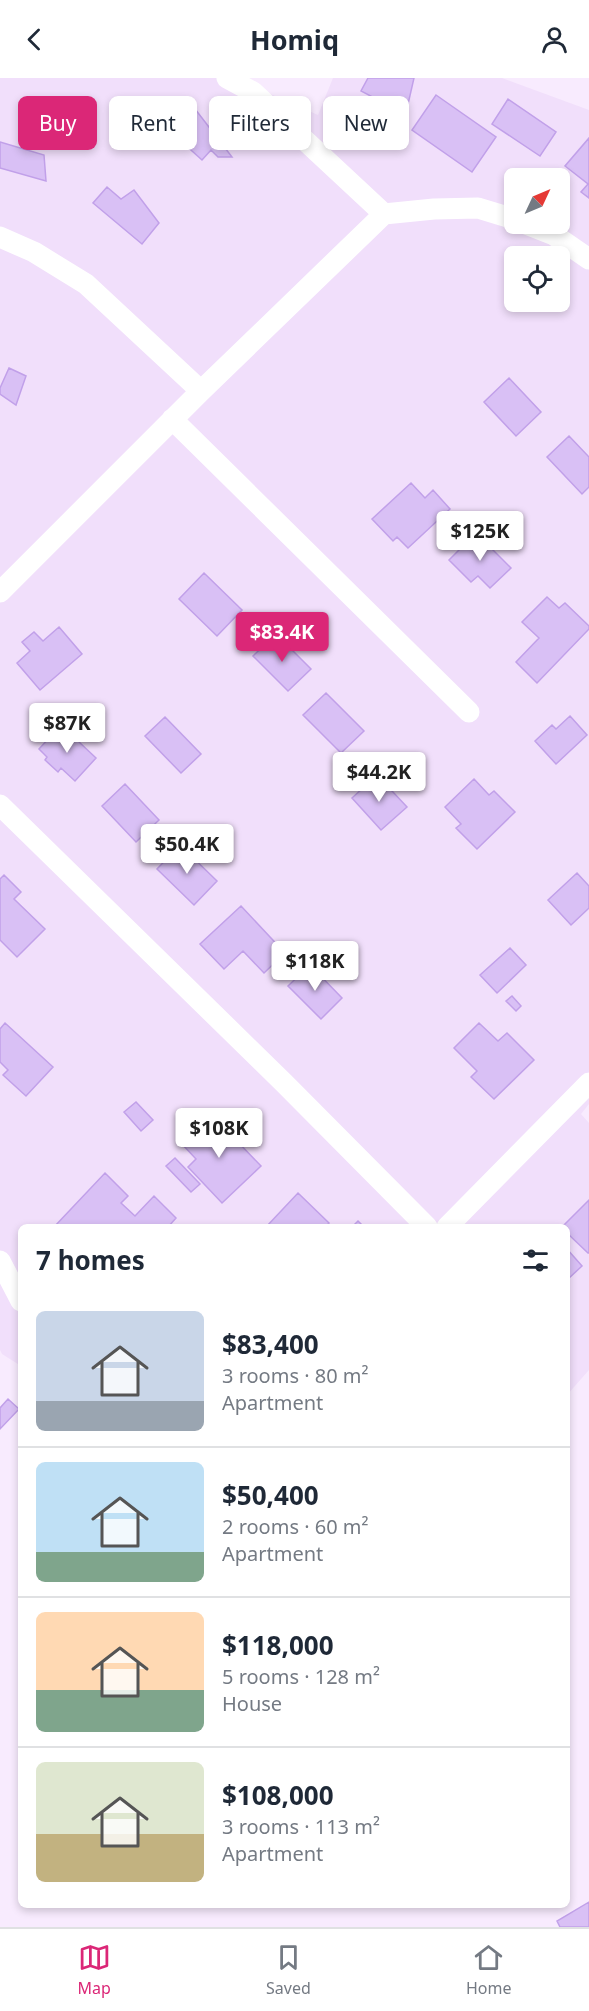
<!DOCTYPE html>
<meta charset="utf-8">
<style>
:root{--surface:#fff;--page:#f6f6f7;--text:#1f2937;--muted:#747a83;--line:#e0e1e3;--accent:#db2777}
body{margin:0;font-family:"Noto Sans",sans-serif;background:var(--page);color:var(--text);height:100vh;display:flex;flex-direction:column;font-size:22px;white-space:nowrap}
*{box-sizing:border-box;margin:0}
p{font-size:20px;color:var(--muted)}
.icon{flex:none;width:33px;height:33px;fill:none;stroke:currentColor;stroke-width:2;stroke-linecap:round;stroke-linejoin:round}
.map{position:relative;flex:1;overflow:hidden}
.sheet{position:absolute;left:18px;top:1146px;width:552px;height:684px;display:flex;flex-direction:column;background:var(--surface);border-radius:9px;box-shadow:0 3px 9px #0003}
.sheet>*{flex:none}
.hud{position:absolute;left:18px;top:18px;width:554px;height:54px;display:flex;gap:12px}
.needle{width:39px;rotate:46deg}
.buttons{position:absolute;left:504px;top:90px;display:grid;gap:12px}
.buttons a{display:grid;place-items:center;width:66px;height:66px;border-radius:9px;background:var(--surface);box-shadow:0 3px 9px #0003;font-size:30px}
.price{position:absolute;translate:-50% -51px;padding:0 14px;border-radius:6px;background:#fff;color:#222;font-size:20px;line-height:39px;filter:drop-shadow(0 2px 3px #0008)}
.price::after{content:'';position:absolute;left:50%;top:36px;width:18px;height:14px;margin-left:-9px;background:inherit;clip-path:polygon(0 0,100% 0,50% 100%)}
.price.active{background:var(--accent);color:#fff}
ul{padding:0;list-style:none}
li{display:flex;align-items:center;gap:18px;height:150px;padding:0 18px}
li+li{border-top:2px solid var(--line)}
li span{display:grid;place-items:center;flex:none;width:168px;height:120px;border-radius:9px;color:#555}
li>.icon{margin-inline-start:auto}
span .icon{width:72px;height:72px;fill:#fffc;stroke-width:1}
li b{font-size:26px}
h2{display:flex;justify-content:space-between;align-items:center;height:72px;padding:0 18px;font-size:26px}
.pill{padding:0 21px;border-radius:9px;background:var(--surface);box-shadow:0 3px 9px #0003;font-size:21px;line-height:54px}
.pill.active{background:var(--accent);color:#fff}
header{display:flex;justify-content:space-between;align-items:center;height:78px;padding:0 18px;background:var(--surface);font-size:27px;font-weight:700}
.menu{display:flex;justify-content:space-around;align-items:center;height:84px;border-top:2px solid var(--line);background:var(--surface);font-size:16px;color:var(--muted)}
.menu a{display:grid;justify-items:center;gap:3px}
.menu .active{color:var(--accent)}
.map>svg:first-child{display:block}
.residential{fill:#f1dffb;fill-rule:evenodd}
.building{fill:#d9c0f5;stroke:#c1a0e9;stroke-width:1.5}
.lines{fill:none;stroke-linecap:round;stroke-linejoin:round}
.street{stroke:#fff;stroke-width:21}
</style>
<header><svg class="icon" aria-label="back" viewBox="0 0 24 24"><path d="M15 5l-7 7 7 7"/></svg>Homiq<svg class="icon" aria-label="person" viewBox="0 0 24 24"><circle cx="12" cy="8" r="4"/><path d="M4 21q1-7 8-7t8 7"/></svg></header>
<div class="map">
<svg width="589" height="1849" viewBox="0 0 589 1849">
<rect width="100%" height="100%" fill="#f8ebfe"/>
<path class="residential" d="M 0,0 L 234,0 L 318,37 L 333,0 L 502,0 L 589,32 L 589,1026 L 581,1036 L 589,1045 L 589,1292 L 567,1317 L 567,1149 L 21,1149 L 21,1288 L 2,1276 L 0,1272 ZM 514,100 L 560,100 L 560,146 L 514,146 ZM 514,178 L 560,178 L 560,224 L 514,224 Z"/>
<path class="building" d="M 368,0 L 414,0 L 403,48 L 379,34 L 384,25 L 361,13 Z
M 436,17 L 496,59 L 472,94 L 412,52 Z
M 508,21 L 556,54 L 540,78 L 492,46 Z
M 192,27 L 232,79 L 218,79 L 211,72 L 202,82 L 181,63 L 187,52 L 175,34 Z
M 589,60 L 589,120 L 581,114 L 588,106 L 565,88 Z
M 0,64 L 44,77 L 46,103 L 0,90 Z
M 107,109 L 121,121 L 134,112 L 159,145 L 142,166 L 93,125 Z
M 9,290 L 26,298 L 16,327 L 0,316 L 0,310 Z
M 509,300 L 541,334 L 516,358 L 484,324 Z
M 569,358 L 589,379 L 589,409 L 582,416 L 547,379 Z
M 411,405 L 425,420 L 433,412 L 450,431 L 408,470 L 397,459 L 393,463 L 372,441 Z
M 476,455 L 511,490 L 490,510 L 478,498 L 471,504 L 449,482 Z
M 204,495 L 242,532 L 217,558 L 179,521 Z
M 547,519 L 559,530 L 565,525 L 589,548 L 589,551 L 537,605 L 516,584 L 539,560 L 522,544 Z
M 59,549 L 82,576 L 40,612 L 17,585 L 30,573 L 22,564 L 34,554 L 43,563 Z
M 276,556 L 311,591 L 288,613 L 253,578 Z
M 326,615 L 364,653 L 341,675 L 303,637 Z
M 570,638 L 587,657 L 556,686 L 535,663 L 552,647 L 556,651 Z
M 165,639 L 201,676 L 181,695 L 145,658 Z
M 61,647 L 96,680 L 75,703 L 61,690 L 58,694 L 45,682 L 47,679 L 39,671 Z
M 377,697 L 407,729 L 381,752 L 352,720 Z
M 474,701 L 489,717 L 494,713 L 515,734 L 477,771 L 456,750 L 461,746 L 445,729 Z
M 125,706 L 159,742 L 136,764 L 102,728 Z
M 180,767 L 217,803 L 194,827 L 157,791 Z
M 577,795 L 589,808 L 589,830 L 571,847 L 548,822 Z
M 4,797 L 21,814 L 14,821 L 45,851 L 17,879 L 0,862 L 0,801 Z
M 241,828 L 285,875 L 264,895 L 243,873 L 224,891 L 200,866 Z
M 510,870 L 526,887 L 497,915 L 480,897 Z
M 310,887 L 342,920 L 321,941 L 288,908 Z
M 512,918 L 521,928 L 516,933 L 506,923 Z
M 5,945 L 53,989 L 26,1018 L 3,997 L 8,992 L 0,984 L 0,951 Z
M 479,945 L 498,963 L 507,955 L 534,982 L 494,1021 L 471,999 L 477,993 L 454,970 Z
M 136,1024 L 153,1042 L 141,1053 L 124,1034 Z
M 211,1036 L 261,1088 L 222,1125 L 188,1089 L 196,1081 L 181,1065 Z
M 175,1080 L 200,1106 L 191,1114 L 166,1088 Z
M 105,1095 L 128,1118 L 121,1125 L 135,1138 L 154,1118 L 176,1140 L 168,1149 L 54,1149 Z
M 298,1115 L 329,1145 L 325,1149 L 266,1149 Z
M 589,1122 L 589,1175 L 588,1175 L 567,1155 L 567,1149 L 562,1149 Z
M 358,1143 L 364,1149 L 352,1149 Z
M 567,1171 L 582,1188 L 568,1201 L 567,1200 Z
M 8,1321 L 19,1331 L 0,1351 L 0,1330 Z
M 589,1824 L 589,1849 L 560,1849 L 557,1843 Z"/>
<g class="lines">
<path class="street" d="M 227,0 L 253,14 L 384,136
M 526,146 L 554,157 L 589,181
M 0,159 L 34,174 L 86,206 L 201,313
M 172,341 L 469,634
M 0,514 L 201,313 L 384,136 L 434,131 L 478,130 L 514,141
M 0,727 L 284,1005 L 427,1149
M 447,1149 L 589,1005
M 0,1183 L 21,1223"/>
</g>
</svg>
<div class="buttons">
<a><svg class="needle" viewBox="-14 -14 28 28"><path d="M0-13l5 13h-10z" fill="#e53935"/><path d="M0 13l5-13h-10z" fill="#747a83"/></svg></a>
<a><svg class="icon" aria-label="locate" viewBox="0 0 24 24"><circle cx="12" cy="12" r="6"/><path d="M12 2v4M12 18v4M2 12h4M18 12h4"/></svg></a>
</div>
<b class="price" style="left:480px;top:484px">$125K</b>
<b class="price active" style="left:282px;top:585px">$83.4K</b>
<b class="price" style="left:67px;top:676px">$87K</b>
<b class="price" style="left:379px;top:725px">$44.2K</b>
<b class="price" style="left:187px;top:797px">$50.4K</b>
<b class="price" style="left:315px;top:914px">$118K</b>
<b class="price" style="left:219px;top:1081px">$108K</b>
<div class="hud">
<a class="pill active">Buy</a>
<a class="pill">Rent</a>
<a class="pill">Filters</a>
<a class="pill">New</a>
</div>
<section class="sheet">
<h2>7 homes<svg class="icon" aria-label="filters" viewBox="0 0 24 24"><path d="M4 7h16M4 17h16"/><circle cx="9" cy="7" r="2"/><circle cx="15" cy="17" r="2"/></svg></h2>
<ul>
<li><span style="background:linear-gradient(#c9d6e8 75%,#9aa5b1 0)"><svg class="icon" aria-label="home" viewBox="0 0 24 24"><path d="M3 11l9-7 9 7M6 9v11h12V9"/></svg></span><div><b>$83,400</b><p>3 rooms · 80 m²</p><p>Apartment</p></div></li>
<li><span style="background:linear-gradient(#bfe0f5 75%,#7fa58c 0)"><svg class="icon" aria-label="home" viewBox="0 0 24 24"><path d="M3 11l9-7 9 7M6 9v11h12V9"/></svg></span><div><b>$50,400</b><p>2 rooms · 60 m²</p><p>Apartment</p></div></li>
<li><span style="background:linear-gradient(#ffd9b3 65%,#7fa58c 0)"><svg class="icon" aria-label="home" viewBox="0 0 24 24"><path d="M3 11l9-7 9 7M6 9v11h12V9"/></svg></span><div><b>$118,000</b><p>5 rooms · 128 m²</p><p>House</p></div></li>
<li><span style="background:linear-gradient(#dfe7d0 60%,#c2b280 0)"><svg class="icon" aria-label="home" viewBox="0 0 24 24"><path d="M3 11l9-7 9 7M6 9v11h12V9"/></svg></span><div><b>$108,000</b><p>3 rooms · 113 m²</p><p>Apartment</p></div></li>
</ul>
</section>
</div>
<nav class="menu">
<a class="active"><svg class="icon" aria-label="map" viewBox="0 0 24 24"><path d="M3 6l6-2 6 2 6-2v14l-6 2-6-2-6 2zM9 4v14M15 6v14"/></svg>Map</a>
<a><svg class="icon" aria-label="saved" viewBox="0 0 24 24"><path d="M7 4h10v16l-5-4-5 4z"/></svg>Saved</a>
<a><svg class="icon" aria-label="home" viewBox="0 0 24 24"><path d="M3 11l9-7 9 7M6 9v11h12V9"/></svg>Home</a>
</nav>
